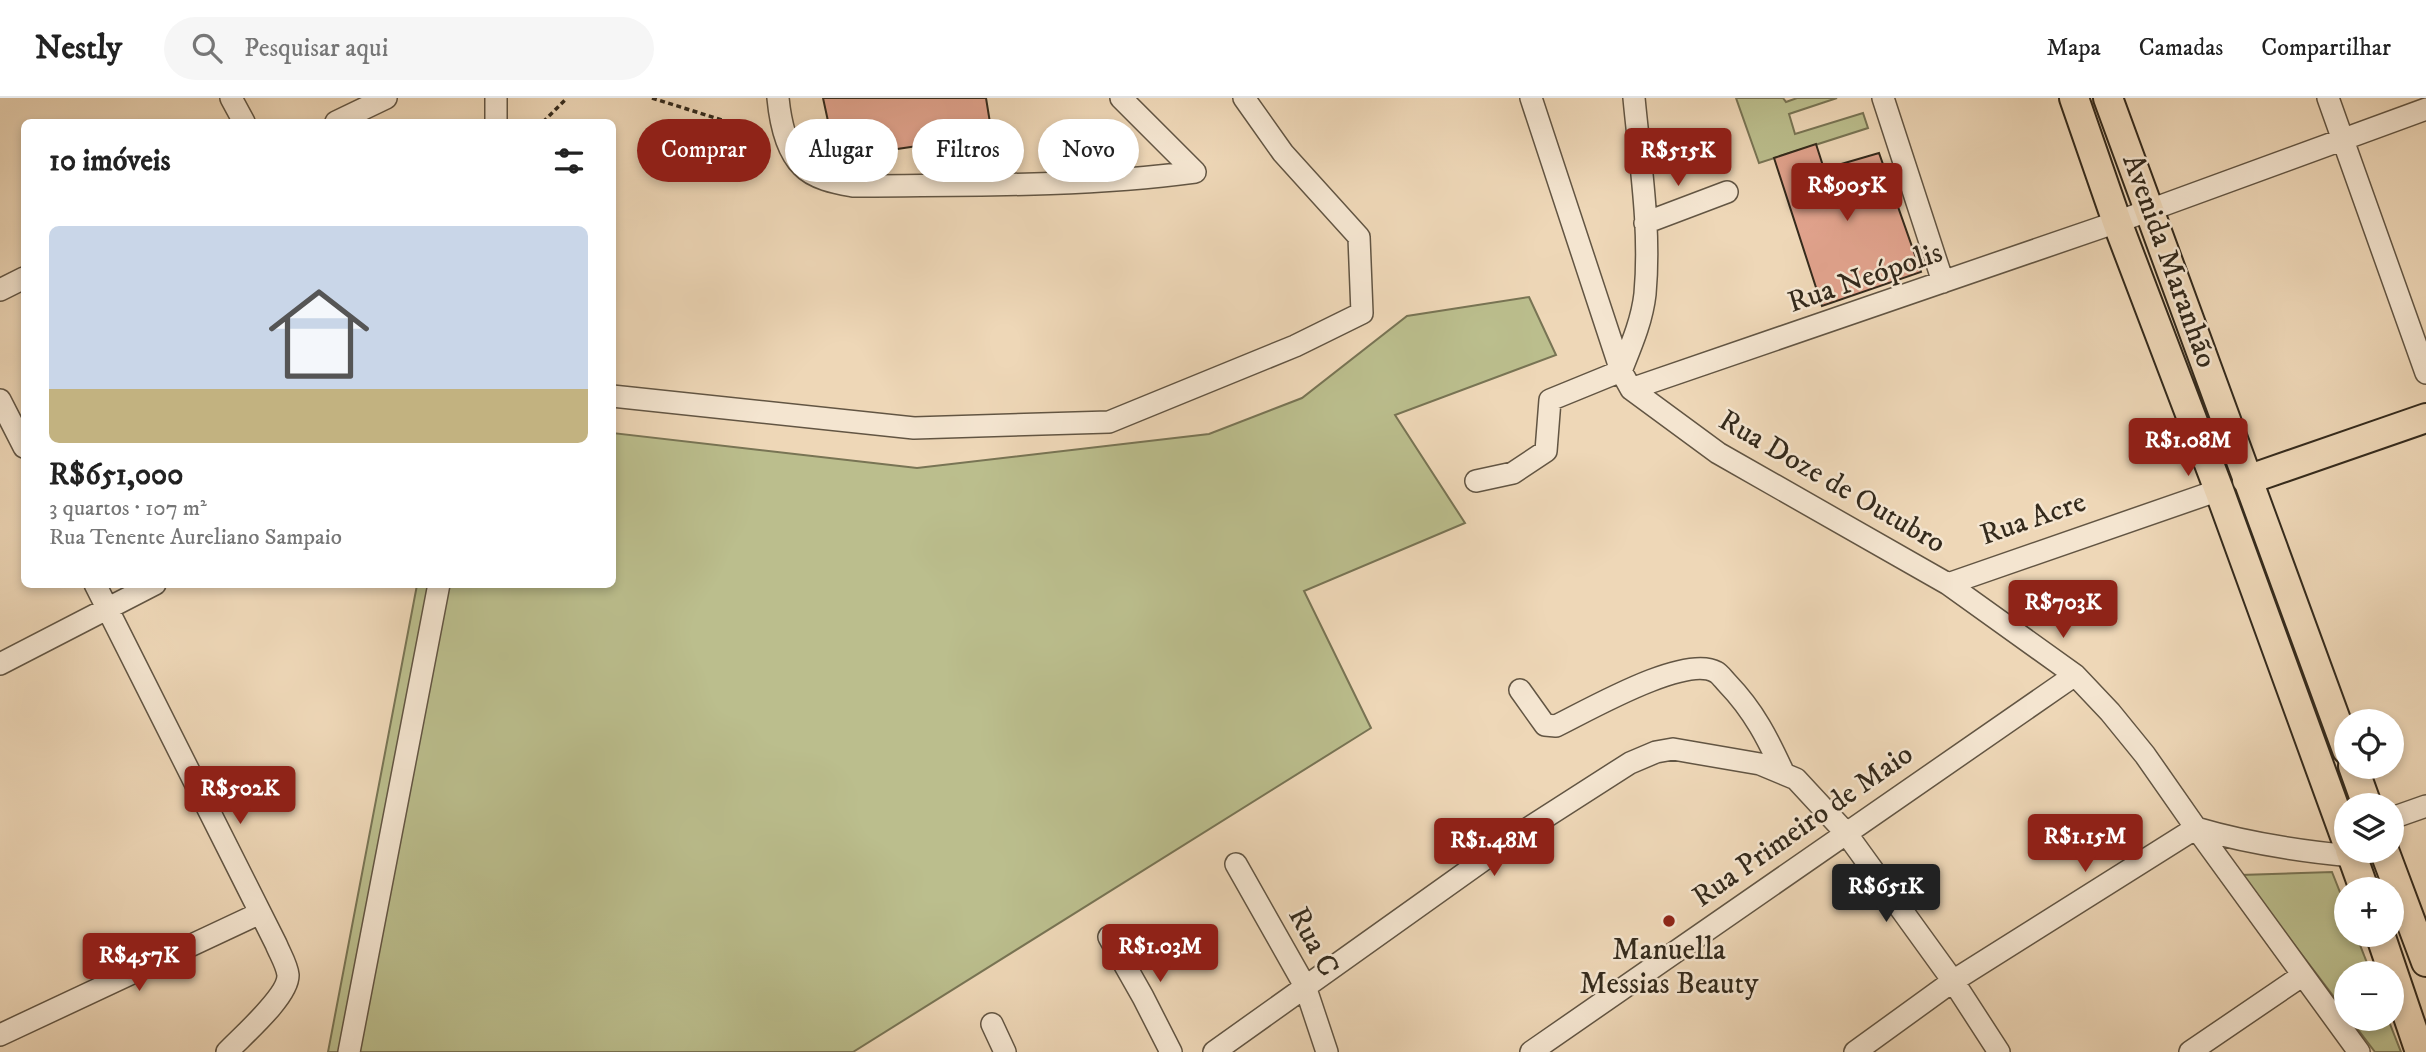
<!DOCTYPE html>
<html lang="pt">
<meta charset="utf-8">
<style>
:root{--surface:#fff;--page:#f6f6f6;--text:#222;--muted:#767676;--line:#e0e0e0;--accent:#8f2418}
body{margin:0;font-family:"IM FELL DW Pica",serif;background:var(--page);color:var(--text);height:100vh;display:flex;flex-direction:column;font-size:26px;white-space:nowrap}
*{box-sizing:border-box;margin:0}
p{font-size:23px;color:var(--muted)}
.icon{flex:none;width:38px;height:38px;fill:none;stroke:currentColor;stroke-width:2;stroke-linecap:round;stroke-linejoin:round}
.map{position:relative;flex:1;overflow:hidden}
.panel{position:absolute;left:21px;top:21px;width:595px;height:469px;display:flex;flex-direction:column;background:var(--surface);border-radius:10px;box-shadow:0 4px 10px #0003}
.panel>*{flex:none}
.guide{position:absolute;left:637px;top:21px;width:665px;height:63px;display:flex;gap:14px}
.controls{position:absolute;left:2334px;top:611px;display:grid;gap:14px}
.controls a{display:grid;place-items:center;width:70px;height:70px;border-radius:50%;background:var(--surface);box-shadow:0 4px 10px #0003;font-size:35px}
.price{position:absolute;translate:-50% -60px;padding:0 16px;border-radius:7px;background:var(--accent);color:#fff;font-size:23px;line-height:46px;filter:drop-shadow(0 2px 4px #0008)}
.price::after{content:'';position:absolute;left:50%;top:42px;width:21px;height:16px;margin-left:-10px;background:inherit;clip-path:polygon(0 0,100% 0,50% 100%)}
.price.on{background:#222;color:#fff}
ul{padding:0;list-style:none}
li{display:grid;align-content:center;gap:14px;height:371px;padding:0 28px}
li+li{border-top:2px solid var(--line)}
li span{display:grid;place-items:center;height:217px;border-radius:10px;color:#555}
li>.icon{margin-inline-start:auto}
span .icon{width:126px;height:126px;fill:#fffc;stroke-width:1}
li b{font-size:30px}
h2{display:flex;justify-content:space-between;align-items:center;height:84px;padding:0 28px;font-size:30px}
.pill{padding:0 24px;border-radius:32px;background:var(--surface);box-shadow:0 4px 10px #0003;font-size:24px;line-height:63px}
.pill.on{background:var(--accent);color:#fff}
header{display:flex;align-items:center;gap:42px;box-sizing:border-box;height:98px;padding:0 35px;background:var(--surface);border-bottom:2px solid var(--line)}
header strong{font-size:33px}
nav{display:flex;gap:38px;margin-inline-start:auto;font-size:24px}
.search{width:490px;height:63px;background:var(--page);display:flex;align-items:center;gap:18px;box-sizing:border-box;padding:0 24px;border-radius:38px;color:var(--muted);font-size:26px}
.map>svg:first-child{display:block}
.green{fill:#bbbe8d;stroke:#787454;stroke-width:2}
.building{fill:#e0a28c;stroke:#342a1c;stroke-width:2}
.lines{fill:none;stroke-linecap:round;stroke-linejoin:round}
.minor-casing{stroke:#625543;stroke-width:24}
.major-casing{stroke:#342a1c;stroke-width:32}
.path{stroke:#342a1c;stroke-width:3.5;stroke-dasharray:5 3.5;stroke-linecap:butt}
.minor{stroke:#f4e5d0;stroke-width:21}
.major{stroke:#eed7b7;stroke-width:28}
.poi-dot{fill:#8f2418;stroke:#f4e5d0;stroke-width:2.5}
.labels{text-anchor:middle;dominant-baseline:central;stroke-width:5;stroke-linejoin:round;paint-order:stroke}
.street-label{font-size:30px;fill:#342a1c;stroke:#f4e5d0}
.poi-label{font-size:30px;fill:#342a1c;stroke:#f4e5d0}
</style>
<header>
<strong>Nestly</strong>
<div class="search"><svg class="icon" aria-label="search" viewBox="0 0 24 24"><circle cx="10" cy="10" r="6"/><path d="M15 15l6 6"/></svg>Pesquisar aqui</div>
<nav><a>Mapa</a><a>Camadas</a><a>Compartilhar</a></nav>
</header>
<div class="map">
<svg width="2426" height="954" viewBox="0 0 2426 954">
<rect width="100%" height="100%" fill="#eed7b7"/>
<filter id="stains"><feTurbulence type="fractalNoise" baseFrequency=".00286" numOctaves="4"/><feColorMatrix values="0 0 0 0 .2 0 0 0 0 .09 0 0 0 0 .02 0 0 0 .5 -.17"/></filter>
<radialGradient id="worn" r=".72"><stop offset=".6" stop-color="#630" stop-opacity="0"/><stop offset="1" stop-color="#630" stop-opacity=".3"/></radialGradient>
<path class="green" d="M 1736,0 L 1783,0 L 1786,4 L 1797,0 L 1837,0 L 1789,16 L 1795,36 L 1863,15 L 1868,30 L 1759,65 Z
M 1529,199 L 1556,257 L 1395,317 L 1465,425 L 1304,493 L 1371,630 L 853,954 L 328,954 L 417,487 L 612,486 L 613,335 L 917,370 L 1209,336 L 1302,300 L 1407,218 Z
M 2332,774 L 2347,812 L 2347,836 L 2356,837 L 2371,875 L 2347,875 L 2347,916 L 2241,777 Z
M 2350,921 L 2388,921 L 2401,954 L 2375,954 Z"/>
<path class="building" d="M 823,0 L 986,0 L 992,37 L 836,60 Z
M 1816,46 L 1824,71 L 1879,55 L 1921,174 L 1822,208 L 1774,60 Z"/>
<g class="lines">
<defs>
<path id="minor" d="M 231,0 L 244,24
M 778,0 C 780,21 786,52 802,68 C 814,81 837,85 853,88 C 967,87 1082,89 1195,74 L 1121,0
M 1531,0 L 1621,273 L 1631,291 L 1718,355 L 1948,486 L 2075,577 L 2110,614 L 2145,657 L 2196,730 L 2359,954
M 1883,0 L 1943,184
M 2328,0 L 2426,275
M 336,24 L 386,0
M 496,24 L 496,0
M 1645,125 L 1727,94
M 0,192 L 24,180
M 1631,291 L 2117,124 L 2426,11
M 612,298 L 914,330 L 1109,324 L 1295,248 L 1362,215 L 1359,139 L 1283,55 L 1244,0
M 0,302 L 24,349
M 1476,383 L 1513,375 L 1546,353 L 1550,302 L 1621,273 C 1631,248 1642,223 1645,196 C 1651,131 1640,64 1634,0
M 95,486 L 276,846 C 280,856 287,867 288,877 C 289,898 242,938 227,954
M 1948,486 L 2219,392
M 0,566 L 155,486
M 1520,592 L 1545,627 L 1556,628 C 1587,613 1685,556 1716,574 C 1720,576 1724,582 1727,585 C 1754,613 1768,641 1784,676
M 2392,720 L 2426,708
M 1236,766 L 1305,888 L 1327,954
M 1109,839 L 1143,899 L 1171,954
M 992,926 L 1005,954
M 0,937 L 260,815
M 349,954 L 439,486
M 1214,954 L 1524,733 L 1630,665 L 1656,654 L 1673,651 L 1760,666 L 1796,681 L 1846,735 L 1953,883 L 1999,954
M 1531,954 L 2075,577
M 1855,954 L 1953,883 L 2196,730 C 2247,745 2298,753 2352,758
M 2190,954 L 2303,877"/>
<path id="major" d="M 2074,0 L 2117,124 L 2219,392 L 2347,744
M 2108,0 L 2347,652
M 2247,382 L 2426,320
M 2353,668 L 2367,707
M 2350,752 L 2364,791
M 2384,752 L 2426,864
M 2380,836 L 2420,954"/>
</defs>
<use href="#minor" class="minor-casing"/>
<use href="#major" class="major-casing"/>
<path class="path" d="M 652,0 L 763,35
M 543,24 L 567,0"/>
<use href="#minor" class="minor"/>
<use href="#major" class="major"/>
</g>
<circle class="poi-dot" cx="1669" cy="823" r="7"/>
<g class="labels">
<g class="street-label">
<text transform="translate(2169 163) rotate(70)">Avenida Maranhão</text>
<text transform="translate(1865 180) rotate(-19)">Rua Neópolis</text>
<text transform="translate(1832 384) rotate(30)">Rua Doze de Outubro</text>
<text transform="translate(2033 421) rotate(-19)">Rua Acre</text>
<text transform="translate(1803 728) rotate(-35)">Rua Primeiro de Maio</text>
<text transform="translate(1313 844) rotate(62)">Rua C</text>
</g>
<g class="poi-label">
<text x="1669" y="852">Manuella<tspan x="1669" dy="34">Messias Beauty</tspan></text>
</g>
</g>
<rect width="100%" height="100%" filter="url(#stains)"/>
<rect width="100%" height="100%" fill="url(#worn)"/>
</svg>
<div class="controls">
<a><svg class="icon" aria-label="locate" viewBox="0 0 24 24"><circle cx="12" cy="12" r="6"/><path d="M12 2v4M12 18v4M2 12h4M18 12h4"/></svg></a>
<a><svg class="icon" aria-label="layers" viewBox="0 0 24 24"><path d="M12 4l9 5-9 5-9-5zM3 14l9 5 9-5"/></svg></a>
<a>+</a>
<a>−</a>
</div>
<b class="price" style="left:1678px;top:90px">R$515K</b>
<b class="price" style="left:1847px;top:125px">R$905K</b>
<b class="price" style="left:2188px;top:380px">R$1.08M</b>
<b class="price" style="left:2063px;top:542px">R$703K</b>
<b class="price" style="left:240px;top:728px">R$502K</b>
<b class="price" style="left:2085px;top:776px">R$1.15M</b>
<b class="price" style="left:1494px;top:780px">R$1.48M</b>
<b class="price on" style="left:1886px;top:826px">R$651K</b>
<b class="price" style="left:1160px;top:886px">R$1.03M</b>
<b class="price" style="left:139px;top:895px">R$457K</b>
<div class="guide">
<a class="pill on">Comprar</a>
<a class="pill">Alugar</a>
<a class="pill">Filtros</a>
<a class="pill">Novo</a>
</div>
<section class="panel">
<h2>10 imóveis<svg class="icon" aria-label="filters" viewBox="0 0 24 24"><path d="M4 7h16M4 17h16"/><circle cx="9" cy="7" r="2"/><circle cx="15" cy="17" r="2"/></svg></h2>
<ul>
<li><span style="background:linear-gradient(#c9d6e8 75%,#c2b280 0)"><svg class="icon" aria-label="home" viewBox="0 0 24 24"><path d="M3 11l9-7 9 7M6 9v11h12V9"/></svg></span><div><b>R$651,000</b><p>3 quartos · 107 m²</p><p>Rua Tenente Aureliano Sampaio</p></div></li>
</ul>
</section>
</div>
